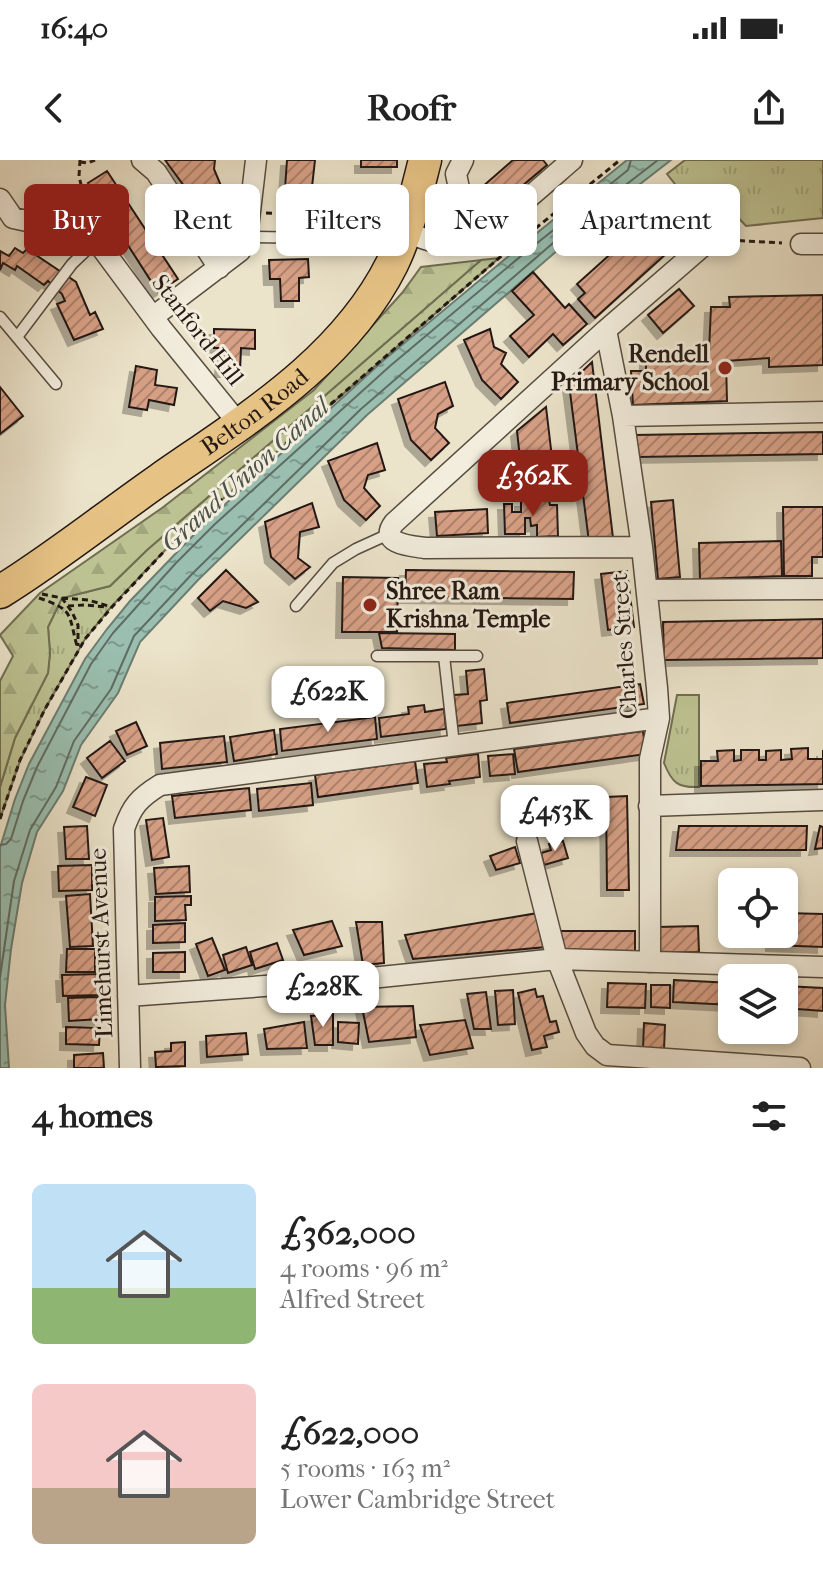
<!DOCTYPE html>
<meta charset="utf-8">
<style>
:root{--surface:#fff;--page:#f6f6f6;--text:#222;--muted:#767676;--accent:#8f2418}
body{margin:0;font-family:"IM FELL French Canon",serif;background:var(--page);color:var(--text);height:100vh;display:flex;flex-direction:column;font-size:30px;white-space:nowrap}
*{box-sizing:border-box;margin:0}
p{font-size:26px;color:var(--muted)}
.icon{flex:none;width:44px;height:44px;fill:none;stroke:currentColor;stroke-width:2;stroke-linecap:round;stroke-linejoin:round}
.map{position:relative;height:908px;overflow:hidden}
.details{display:flex;flex-direction:column;background:var(--surface);flex:1}
.details>*{flex:none}
.guide{position:absolute;left:24px;top:24px;width:776px;height:72px;display:flex;gap:16px}
.controls{position:absolute;left:718px;top:708px;display:grid;gap:16px}
.controls a{display:grid;place-items:center;width:80px;height:80px;border-radius:12px;background:var(--surface);box-shadow:0 4px 12px #0003;font-size:40px}
.price{position:absolute;translate:-50% -68px;padding:0 18px;border-radius:16px;background:#fff;color:#222;font-size:26px;line-height:52px;filter:drop-shadow(0 2px 4px #0008)}
.price::after{content:'';position:absolute;left:50%;top:48px;width:24px;height:18px;margin-left:-12px;background:inherit;clip-path:polygon(0 0,100% 0,50% 100%)}
.price.on{background:var(--accent);color:#fff}
ul{padding:0;list-style:none}
li{display:flex;align-items:center;gap:24px;height:200px;padding:0 32px}
li span{display:grid;place-items:center;flex:none;width:224px;height:160px;border-radius:12px;color:#555}
li>.icon{margin-inline-start:auto}
span .icon{width:96px;height:96px;fill:#fffc;stroke-width:1}
li b{font-size:34px}
h2{display:flex;justify-content:space-between;align-items:center;height:96px;padding:0 32px;font-size:34px}
.tag{padding:0 28px;border-radius:12px;background:var(--surface);box-shadow:0 4px 12px #0003;font-size:28px;line-height:72px}
.tag.on{background:var(--accent);color:#fff}
.status{display:flex;justify-content:space-between;align-items:center;height:56px;padding:0 40px;background:var(--surface);direction:ltr}
.status svg{height:22px;fill:currentColor}
header{display:flex;justify-content:space-between;align-items:center;height:104px;padding:0 32px;background:var(--surface);font-size:36px;font-weight:800}
.map>svg:first-child{display:block}
.grass{fill:url(#grass-tufts);stroke:#706e52;stroke-width:2}
.forest{fill:url(#forest-firs);stroke:#706e52;stroke-width:2}
.water{fill:url(#water-ripples);stroke:#6b7d71;stroke-width:2}
.lines{fill:none;stroke-linecap:round;stroke-linejoin:round}
.shore{stroke:#5f6c62;stroke-width:2}
.building{fill:url(#building-hatch);stroke:#241913;stroke-width:2;filter:url(#shadow)}
.lane-casing{stroke:#564c41;stroke-width:13}
.street-casing{stroke:#564c41;stroke-width:23}
.primary-casing{stroke:#241913;stroke-width:35}
.path{stroke:#241913;stroke-width:3;stroke-dasharray:6 4;stroke-linecap:butt}
.lane{stroke:#f2eddd;stroke-width:10}
.street{stroke:#f2eddd;stroke-width:20}
.primary{stroke:#e6c285;stroke-width:32}
.poi-dot{fill:#8f2418;stroke:#f2eddd;stroke-width:3}
.labels{text-anchor:middle;dominant-baseline:central;stroke-width:6;stroke-linejoin:round;paint-order:stroke}
.street-label{font-size:24px;fill:#241913;stroke:#f2eddd}
.poi-label{font-size:24px;font-weight:bold;fill:#241913;stroke:#f2eddd;text-anchor:end}
.water-label{font-size:26px;font-style:italic;fill:#4d534a;stroke:#f2eddd}
</style>
<div class="status"><b>16:40</b><svg viewBox="0 0 49 12"><path d="M0 12V9h3v3zM5 12V6h3v6zM10 12V3h3v9zM15 12V0h3v12zM26 1h20v11H26zM47 4h2v5h-2z"/></svg></div>
<header><svg class="icon" aria-label="back" viewBox="0 0 24 24"><path d="M15 5l-7 7 7 7"/></svg>Roofr<svg class="icon" aria-label="share" viewBox="0 0 24 24"><path d="M12 15V3M7 8l5-5 5 5M5 13v7h14v-7"/></svg></header>
<div class="map">
<svg width="823" height="908" viewBox="0 0 823 908">
<defs>
<pattern id="grass-tufts" width="24" height="20" patternUnits="userSpaceOnUse" patternTransform="scale(2)"><rect width="24" height="20" fill="#bdc292"/><path d="M3 7l-1-3M5 7V3M7 7l1-3M15 17l-1-3M17 17v-4M19 17l1-3" fill="none" stroke="#a2a67d"/></pattern>
<pattern id="forest-firs" width="22" height="20" patternUnits="userSpaceOnUse" patternTransform="scale(2)"><rect width="22" height="20" fill="#bdc292"/><path d="M5 1l3.5 6h-7zM16 11l3.5 6h-7z" fill="#a2a67d"/></pattern>
<pattern id="water-ripples" width="26" height="14" patternUnits="userSpaceOnUse" patternTransform="scale(2)"><rect width="26" height="14" fill="#9abfb0"/><path d="M2 4q2-2 4 0t4 0M15 11q2-2 4 0t4 0" fill="none" stroke="#7d9a8e"/></pattern>
<pattern id="building-hatch" width="6" height="6" patternUnits="userSpaceOnUse" patternTransform="scale(2)"><rect width="6" height="6" fill="#d8a187"/><path d="M-1 1l2-2M0 6l6-6M5 7l2-2" fill="none" stroke="#af826d"/></pattern>
<filter id="shadow"><feDropShadow dx="-6" dy="6" stdDeviation="0" flood-color="#0004"/></filter>
</defs>
<rect width="100%" height="100%" fill="#ebe3ca"/>
<filter id="stains"><feTurbulence type="fractalNoise" baseFrequency=".0025" numOctaves="4"/><feColorMatrix values="0 0 0 0 .2 0 0 0 0 .09 0 0 0 0 .02 0 0 0 .5 -.17"/></filter>
<radialGradient id="worn" r=".72"><stop offset=".6" stop-color="#630" stop-opacity="0"/><stop offset="1" stop-color="#630" stop-opacity=".3"/></radialGradient>
<path class="grass" d="M 685,0 L 823,0 L 823,58 L 746,66 L 724,42 L 702,58 L 667,14 Z
M 499,98 L 171,384 L 111,447 L 85,479 L 45,549 L 20,601 L 0,659 L 0,627 L 15,578 L 48,513 L 50,493 L 48,467 L 62,438 L 110,426 L 147,390 L 481,100 Z
M 677,535 L 699,535 L 699,627 C 678,628 672,623 664,603 Z"/>
<path class="forest" d="M 481,100 L 147,390 L 110,426 L 62,438 L 48,467 L 50,493 L 48,513 L 15,578 L 0,627 L 0,521 L 13,496 L 0,475 L 40,433 L 162,348 L 314,230 L 402,133 L 421,107 Z"/>
<path class="water" d="M 627,0 L 671,0 L 581,70 L 367,255 L 198,420 L 140,482 L 118,533 L 81,585 L 63,631 L 37,672 L 22,723 L 11,789 L 5,845 L 9,908 L 0,908 L 0,688 L 15,639 L 29,604 L 85,499 L 107,469 L 130,441 L 210,358 L 384,200 L 516,90 Z"/>
<g class="lines">
<path class="shore" d="M 0,685 L 6,684 L 11,679 L 23,641 L 37,607 L 91,504 L 113,473 L 176,403 L 215,364 L 390,206 L 521,96 L 628,10 L 631,0
M 0,817 L 14,721 L 30,670 L 56,627 L 74,581 L 111,529 L 134,476 L 192,414 L 361,249 L 575,64 L 658,0"/>
</g>
<path class="building" d="M 165,0 L 215,0 L 214,9 L 224,33 L 214,39 L 229,59 L 206,74 L 190,54 L 198,45 Z
M 287,0 L 315,0 L 310,45 L 284,43 Z
M 361,0 L 397,0 L 397,7 L 361,7 Z
M 543,0 L 547,5 L 490,53 L 474,34 L 513,0 Z
M 107,11 L 178,119 L 158,132 L 88,23 Z
M 664,46 L 689,73 L 595,158 L 578,139 L 585,133 L 577,124 Z
M 15,88 L 23,93 L 27,89 L 76,122 L 90,155 L 95,152 L 103,169 L 74,180 L 57,144 L 65,141 L 62,134 L 48,121 L 44,125 L 17,106 L 15,110 L 3,103 L 0,110 L 0,91 L 9,96 Z
M 308,99 L 309,117 L 299,118 L 299,141 L 281,141 L 280,119 L 270,119 L 269,100 Z
M 533,112 L 565,148 L 569,144 L 587,164 L 563,185 L 553,174 L 529,197 L 510,176 L 534,155 L 512,131 Z
M 679,129 L 694,146 L 663,173 L 648,155 Z
M 823,135 L 823,205 L 769,207 L 769,198 L 726,201 L 727,241 L 633,245 L 631,211 L 646,211 L 646,195 L 709,191 L 711,147 L 730,147 L 729,137 Z
M 214,169 L 255,170 L 255,189 L 241,188 L 240,211 L 221,211 L 222,188 L 214,188 Z
M 490,169 L 494,187 L 506,193 L 501,204 L 518,222 L 501,239 L 482,220 L 464,180 Z
M 592,202 L 613,378 L 589,382 L 569,224 Z
M 136,206 L 157,210 L 155,225 L 177,228 L 174,245 L 149,240 L 147,250 L 129,247 Z
M 445,222 L 453,246 L 438,254 L 435,268 L 449,283 L 431,300 L 411,280 L 398,239 Z
M 0,227 L 23,256 L 0,274 Z
M 546,247 L 555,323 L 523,326 L 517,271 Z
M 823,272 L 823,294 L 638,297 L 635,275 Z
M 377,283 L 385,310 L 368,315 L 364,328 L 380,346 L 366,360 L 344,340 L 328,301 Z
M 549,340 L 550,345 L 557,345 L 558,376 L 537,377 L 537,365 L 531,366 L 530,358 L 525,358 L 525,374 L 505,374 L 504,344 L 512,344 L 512,352 L 521,352 L 521,341 Z
M 673,340 L 680,417 L 658,419 L 651,342 Z
M 312,343 L 319,367 L 300,372 L 298,398 L 310,407 L 295,419 L 271,397 L 265,362 Z
M 783,347 L 823,347 L 823,397 L 812,397 L 812,416 L 784,416 Z
M 487,349 L 488,373 L 437,376 L 435,352 Z
M 781,381 L 782,416 L 700,419 L 699,383 Z
M 226,410 L 258,442 L 246,448 L 223,441 L 210,451 L 198,438 Z
M 406,410 L 574,412 L 573,439 L 405,437 Z
M 627,411 L 634,467 L 608,470 L 601,414 Z
M 343,417 L 398,418 L 397,472 L 342,472 Z
M 823,459 L 823,498 L 664,500 L 663,462 Z
M 379,473 L 455,474 L 455,490 L 382,488 Z
M 484,509 L 487,540 L 480,541 L 482,563 L 457,566 L 454,535 L 468,534 L 466,511 Z
M 640,524 L 644,544 L 510,563 L 507,543 Z
M 424,545 L 425,552 L 444,549 L 446,569 L 381,577 L 379,558 L 409,554 L 408,547 Z
M 375,557 L 377,579 L 282,591 L 280,569 Z
M 136,562 L 147,586 L 127,595 L 116,571 Z
M 274,570 L 277,594 L 234,601 L 230,577 Z
M 643,571 L 646,594 L 518,612 L 514,589 Z
M 224,576 L 227,602 L 162,609 L 160,583 Z
M 110,581 L 125,601 L 102,618 L 87,598 Z
M 808,588 L 808,599 L 823,599 L 823,590 L 823,624 L 701,626 L 701,601 L 718,601 L 717,591 L 734,590 L 734,601 L 741,600 L 741,590 L 759,590 L 759,600 L 766,600 L 766,591 L 781,590 L 781,600 L 792,599 L 791,589 Z
M 478,594 L 480,617 L 449,621 L 450,624 L 427,627 L 424,604 L 447,602 L 446,598 Z
M 513,594 L 515,614 L 490,616 L 488,596 Z
M 415,601 L 418,623 L 318,637 L 315,615 Z
M 86,617 L 107,625 L 95,656 L 73,647 Z
M 311,623 L 313,645 L 259,651 L 257,629 Z
M 249,628 L 251,650 L 175,658 L 172,636 Z
M 627,636 L 629,730 L 607,730 L 606,637 Z
M 163,658 L 169,697 L 152,700 L 146,660 Z
M 87,666 L 89,699 L 66,699 L 64,667 Z
M 679,666 L 807,666 L 806,690 L 676,690 Z
M 820,666 L 823,667 L 823,688 L 815,689 Z
M 563,681 L 568,698 L 544,705 L 541,693 L 551,690 L 549,684 Z
M 515,687 L 520,703 L 496,710 L 490,696 Z
M 92,705 L 92,730 L 59,731 L 58,706 Z
M 189,706 L 190,732 L 156,734 L 154,708 Z
M 90,734 L 93,786 L 70,787 L 66,736 Z
M 191,736 L 191,745 L 185,745 L 186,760 L 155,761 L 155,737 Z
M 538,753 L 546,787 L 413,799 L 405,775 Z
M 784,753 L 823,754 L 823,787 L 772,785 L 771,774 L 784,774 Z
M 332,761 L 342,786 L 304,795 L 293,770 Z
M 356,762 L 382,762 L 384,803 L 363,805 Z
M 185,763 L 185,782 L 153,783 L 153,765 Z
M 698,766 L 699,792 L 659,793 L 658,767 Z
M 559,771 L 635,771 L 635,794 L 559,795 Z
M 212,778 L 225,810 L 208,816 L 196,784 Z
M 277,783 L 283,800 L 255,809 L 250,792 Z
M 246,787 L 252,805 L 228,813 L 223,795 Z
M 67,789 L 95,789 L 95,812 L 66,812 Z
M 185,792 L 185,812 L 153,812 L 153,793 Z
M 100,814 L 100,835 L 63,836 L 62,815 Z
M 674,820 L 732,823 L 732,845 L 673,842 Z
M 608,823 L 646,824 L 645,848 L 607,847 Z
M 651,825 L 670,825 L 670,848 L 651,847 Z
M 784,826 L 823,828 L 823,851 L 784,848 Z
M 535,829 L 537,837 L 543,836 L 550,862 L 556,861 L 559,872 L 544,876 L 547,887 L 532,890 L 518,833 Z
M 513,830 L 515,864 L 498,865 L 495,831 Z
M 486,832 L 491,869 L 474,869 L 467,834 Z
M 98,837 L 100,859 L 69,861 L 68,838 Z
M 413,846 L 416,877 L 369,882 L 362,847 Z
M 333,854 L 333,885 L 315,885 L 311,856 Z
M 465,860 L 473,888 L 430,895 L 420,865 Z
M 304,862 L 307,888 L 267,889 L 264,869 Z
M 338,862 L 359,863 L 358,884 L 338,882 Z
M 644,863 L 665,865 L 664,890 L 643,889 Z
M 66,867 L 100,868 L 99,885 L 66,884 Z
M 246,873 L 248,894 L 207,897 L 206,876 Z
M 185,882 L 185,906 L 156,907 L 155,892 L 171,891 L 171,883 Z
M 103,893 L 104,908 L 74,908 L 74,895 Z"/>
<g class="lines">
<defs>
<path id="lane" d="M 247,77 L 318,78
M 0,157 L 56,224
M 17,177 L 72,104 L 95,82
M 296,446 L 333,403 L 356,389 L 389,374
M 377,496 L 477,496
M 444,496 L 454,585"/>
<path id="street" d="M 142,0 L 156,12 L 219,108
M 463,0 L 456,14 L 460,33 L 489,69
M 0,39 L 13,58 L 84,73 L 101,87 L 161,168 L 239,264
M 406,72 C 422,78 437,85 455,83 C 485,81 547,21 572,0
M 801,84 L 823,84
M 153,157 L 240,91 L 247,77 L 256,0
M 606,170 L 623,256 L 642,387 L 657,528 L 659,558 L 650,599 L 650,802
M 623,256 L 823,252
M 642,387 L 425,388 C 411,386 378,384 394,363 L 606,170 L 711,79
M 647,430 L 823,429
M 649,646 L 823,640
M 527,681 L 557,799 L 586,873 L 595,886 L 607,895 L 800,908
M 128,836 L 361,819 L 557,799 L 823,807
M 130,908 L 124,669 C 132,646 139,638 160,625 L 659,558"/>
<g id="primary">
<path id="s1" d="M 0,432 C 55,398 106,357 159,320 C 245,260 343,202 392,104 C 408,71 416,35 425,0"/>
</g>
</defs>
<use href="#lane" class="lane-casing"/>
<use href="#street" class="street-casing"/>
<use href="#primary" class="primary-casing"/>
<path class="path" d="M 80,0 L 79,16 L 88,55
M 80,2 L 88,3 L 95,0
M 266,53 L 322,55 L 352,39 L 391,38
M 729,80 L 782,83
M 42,434 L 62,438 L 72,452 L 78,465 L 78,486
M 39,438 C 74,450 68,453 77,486
M 62,438 L 88,440 L 112,447
M 68,446 L 84,445 L 108,447
M 0,659 L 20,600 L 45,549 L 85,479 L 112,447 L 171,384 L 332,243 L 499,98 L 620,0"/>
<use href="#lane" class="lane"/>
<use href="#street" class="street"/>
<use href="#primary" class="primary"/>
</g>
<g class="poi-dot">
<circle cx="725" cy="208" r="8"/>
<circle cx="370" cy="445" r="8"/>
</g>
<g class="labels">
<g class="street-label">
<text transform="translate(198 170) rotate(52)">Stanford Hill</text>
<text stroke="none"><textPath href="#s1" startOffset="312">Belton Road</textPath></text>
<text transform="translate(624 486) rotate(-94)">Charles Street</text>
<text transform="translate(101 783) rotate(-92)">Limehurst Avenue</text>
</g>
<g class="poi-label">
<text x="709" y="194">Rendell<tspan x="709" dy="28">Primary School</tspan></text>
<text x="386" y="431" text-anchor="start">Shree Ram<tspan x="386" dy="28">Krishna Temple</tspan></text>
</g>
<g class="water-label">
<text transform="translate(245 315) rotate(-42)">Grand Union Canal</text>
</g>
</g>
<rect width="100%" height="100%" filter="url(#stains)"/>
<rect width="100%" height="100%" fill="url(#worn)"/>
</svg>
<div class="controls">
<a><svg class="icon" aria-label="locate" viewBox="0 0 24 24"><circle cx="12" cy="12" r="6"/><path d="M12 2v4M12 18v4M2 12h4M18 12h4"/></svg></a>
<a><svg class="icon" aria-label="layers" viewBox="0 0 24 24"><path d="M12 4l9 5-9 5-9-5zM3 14l9 5 9-5"/></svg></a>
</div>
<b class="price on" style="left:533px;top:358px">£362K</b>
<b class="price" style="left:328px;top:574px">£622K</b>
<b class="price" style="left:555px;top:693px">£453K</b>
<b class="price" style="left:323px;top:869px">£228K</b>
<div class="guide">
<a class="tag on">Buy</a>
<a class="tag">Rent</a>
<a class="tag">Filters</a>
<a class="tag">New</a>
<a class="tag">Apartment</a>
</div>
</div>
<section class="details">
<h2>4 homes<svg class="icon" aria-label="filters" viewBox="0 0 24 24"><path d="M4 7h16M4 17h16"/><circle cx="9" cy="7" r="2"/><circle cx="15" cy="17" r="2"/></svg></h2>
<ul>
<li><span style="background:linear-gradient(#bfe0f5 65%,#8fb573 0)"><svg class="icon" aria-label="home" viewBox="0 0 24 24"><path d="M3 11l9-7 9 7M6 9v11h12V9"/></svg></span><div><b>£362,000</b><p>4 rooms · 96 m²</p><p>Alfred Street</p></div></li>
<li><span style="background:linear-gradient(#f6c9c9 65%,#b9a48a 0)"><svg class="icon" aria-label="home" viewBox="0 0 24 24"><path d="M3 11l9-7 9 7M6 9v11h12V9"/></svg></span><div><b>£622,000</b><p>5 rooms · 163 m²</p><p>Lower Cambridge Street</p></div></li>
</ul>
</section>
